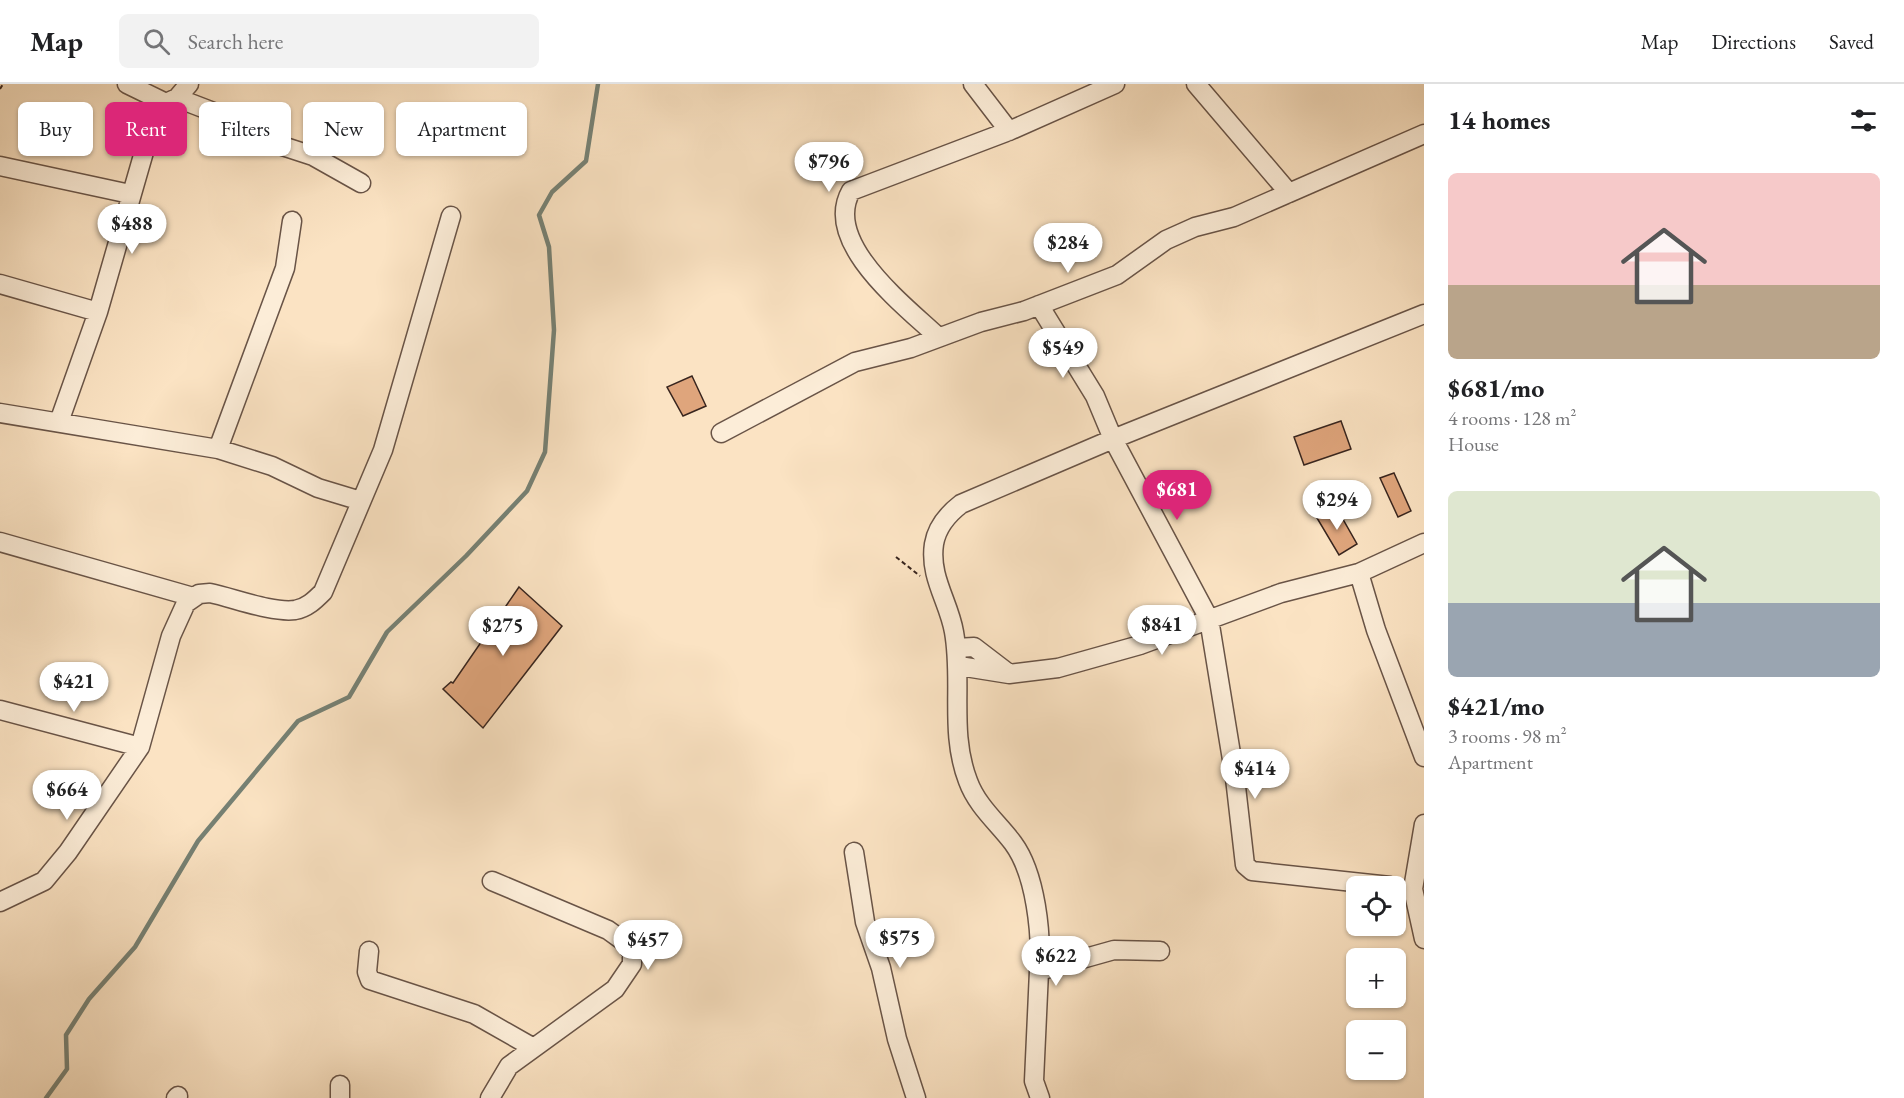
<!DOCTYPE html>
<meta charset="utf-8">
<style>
:root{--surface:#fff;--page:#f2f2f2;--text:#202124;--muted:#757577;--line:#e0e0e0;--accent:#db2777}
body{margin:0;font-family:"EB Garamond",serif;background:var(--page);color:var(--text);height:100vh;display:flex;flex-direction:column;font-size:22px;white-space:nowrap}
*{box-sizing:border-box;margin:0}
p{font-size:20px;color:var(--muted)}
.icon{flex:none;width:33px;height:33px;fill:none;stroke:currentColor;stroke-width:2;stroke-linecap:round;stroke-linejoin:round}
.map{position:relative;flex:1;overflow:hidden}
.side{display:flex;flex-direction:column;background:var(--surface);width:480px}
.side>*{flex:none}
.banner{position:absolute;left:18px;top:18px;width:570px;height:54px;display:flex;gap:12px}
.tools{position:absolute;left:1346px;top:792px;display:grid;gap:12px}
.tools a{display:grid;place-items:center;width:60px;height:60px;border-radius:9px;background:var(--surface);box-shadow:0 2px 4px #0004;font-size:30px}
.price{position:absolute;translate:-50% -51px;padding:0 14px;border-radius:21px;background:#fff;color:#222;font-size:20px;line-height:39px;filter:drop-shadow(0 2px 3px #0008)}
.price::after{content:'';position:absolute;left:50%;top:36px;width:18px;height:14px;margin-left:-9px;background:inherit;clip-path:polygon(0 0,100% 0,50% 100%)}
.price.active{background:var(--accent);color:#fff}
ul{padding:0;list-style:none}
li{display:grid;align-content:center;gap:12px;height:318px;padding:0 24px}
li span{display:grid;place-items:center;height:186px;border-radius:9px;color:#555}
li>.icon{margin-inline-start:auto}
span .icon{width:108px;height:108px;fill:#fffc;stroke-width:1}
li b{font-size:26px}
h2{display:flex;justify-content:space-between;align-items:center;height:72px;padding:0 24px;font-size:26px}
.pill{padding:0 21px;border-radius:9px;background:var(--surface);box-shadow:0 2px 4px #0004;font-size:21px;line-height:54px}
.pill.active{background:var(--accent);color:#fff}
header{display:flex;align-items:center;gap:36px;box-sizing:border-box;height:84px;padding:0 30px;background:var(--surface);border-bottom:2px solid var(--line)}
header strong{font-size:28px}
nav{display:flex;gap:33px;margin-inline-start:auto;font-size:21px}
.search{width:420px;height:54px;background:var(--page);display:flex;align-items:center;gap:15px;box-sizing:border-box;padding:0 21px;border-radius:9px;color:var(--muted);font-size:22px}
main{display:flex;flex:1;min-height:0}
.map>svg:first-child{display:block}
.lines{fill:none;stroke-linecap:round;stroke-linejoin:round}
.stream{stroke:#768174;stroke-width:4.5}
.building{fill:#dfa57c;stroke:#38251e;stroke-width:1.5}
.minor-casing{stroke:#695447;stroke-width:21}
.path{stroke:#38251e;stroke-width:2;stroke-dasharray:4.5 3;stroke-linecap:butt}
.minor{stroke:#fcedd8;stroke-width:18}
</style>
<header>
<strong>Map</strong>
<div class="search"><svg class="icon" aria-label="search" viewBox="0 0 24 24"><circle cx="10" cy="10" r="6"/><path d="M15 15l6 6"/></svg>Search here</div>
<nav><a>Map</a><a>Directions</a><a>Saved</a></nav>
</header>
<main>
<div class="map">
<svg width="1424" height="1014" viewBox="0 0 1424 1014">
<rect width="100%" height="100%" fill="#fbe3c3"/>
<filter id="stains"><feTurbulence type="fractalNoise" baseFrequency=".00333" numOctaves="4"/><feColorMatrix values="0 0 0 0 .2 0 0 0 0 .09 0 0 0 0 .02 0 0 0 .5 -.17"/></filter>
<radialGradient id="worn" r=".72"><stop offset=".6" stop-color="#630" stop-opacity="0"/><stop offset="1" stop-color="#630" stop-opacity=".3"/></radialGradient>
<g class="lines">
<path class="stream" d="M 46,1014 L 67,985 L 66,951 L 89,915 L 135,863 L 198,757 L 298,637 L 349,613 L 387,548 L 466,472 L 527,407 L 545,368 L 554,246 L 549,163 L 539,131 L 552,108 L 586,77 L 598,0"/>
</g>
<path class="building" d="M 692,292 L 706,322 L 683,332 L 667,303 Z
M 1341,337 L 1351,365 L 1304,381 L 1294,353 Z
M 1394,389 L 1411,427 L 1398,433 L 1380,394 Z
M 1336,423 L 1357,460 L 1339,471 L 1317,434 Z
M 519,503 L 562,542 L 483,644 L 443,605 L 451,598 L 453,599 Z"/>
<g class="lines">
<defs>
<path id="minor" d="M 127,0 L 166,19
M 973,0 L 1009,47
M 1196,0 L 1289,109
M 177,14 L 229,34 L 264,56 L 313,72 L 361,99
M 0,82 L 130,110
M 0,200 L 98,228
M 1039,221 L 1095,312 L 1113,355 L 1209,535 L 1235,694 L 1245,781 L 1252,787 L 1390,802
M 937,252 C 904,221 822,158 851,107 L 1009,47 L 1115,0
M 0,329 L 218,365 L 272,382 L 318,404 L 361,417
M 59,338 L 98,228 L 148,54 L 166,19 L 177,14 L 189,0
M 721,349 L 855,278 L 911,264 L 981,238 L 1024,227 L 1117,191 L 1166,156 L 1195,143 L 1234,133 L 1424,50
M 218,365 L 285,184 L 292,137
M 0,458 L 193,513
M 1359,489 L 1376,546 L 1424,673
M 956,564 L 974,563 L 1008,589
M 959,582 L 1009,590 L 1058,584 L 1140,561 L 1281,509 L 1359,489 L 1424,459
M 0,626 L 140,663
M 1424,740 L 1413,805 L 1424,855
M 854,768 L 865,838 L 881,884 L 897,955 L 916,1014
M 0,818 L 44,797 L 68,768 L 140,663 L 171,552 L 186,519 L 199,510 L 210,509 C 234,514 272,529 295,526 C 307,524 315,516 323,508 L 383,366 L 451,132
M 369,867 L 367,888 L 370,896 L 474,930 L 532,963
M 1039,887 C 1042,851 1036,790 1013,759 C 998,739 977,722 968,697 C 949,648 963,598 954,548 C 949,518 929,493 934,460 C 937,442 948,430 961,420 L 1113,355 L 1424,230
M 176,1014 L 178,1012
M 340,1014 L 340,1001
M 490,1014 L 509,982 L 615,905 L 632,880 L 632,869 L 626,859 L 608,846 L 492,797
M 1040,1014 L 1034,997 L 1039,887 L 1114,866 L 1160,867"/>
</defs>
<use href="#minor" class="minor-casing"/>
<path class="path" d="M 0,5 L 3,0
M 896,473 L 920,492"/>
<use href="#minor" class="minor"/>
</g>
<rect width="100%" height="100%" filter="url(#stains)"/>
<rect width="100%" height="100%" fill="url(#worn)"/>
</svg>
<div class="tools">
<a><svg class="icon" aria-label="locate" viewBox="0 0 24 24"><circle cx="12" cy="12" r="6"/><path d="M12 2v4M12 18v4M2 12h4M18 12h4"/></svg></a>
<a>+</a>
<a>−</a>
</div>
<b class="price" style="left:829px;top:109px">$796</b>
<b class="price" style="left:132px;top:171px">$488</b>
<b class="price" style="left:1068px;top:190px">$284</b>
<b class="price" style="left:1063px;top:295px">$549</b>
<b class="price active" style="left:1177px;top:437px">$681</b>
<b class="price" style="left:1337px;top:447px">$294</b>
<b class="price" style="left:1162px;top:572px">$841</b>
<b class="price" style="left:503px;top:573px">$275</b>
<b class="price" style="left:74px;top:629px">$421</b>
<b class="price" style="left:1255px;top:716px">$414</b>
<b class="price" style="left:67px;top:737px">$664</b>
<b class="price" style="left:900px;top:885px">$575</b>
<b class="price" style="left:648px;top:887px">$457</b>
<b class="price" style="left:1056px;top:903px">$622</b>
<div class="banner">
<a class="pill">Buy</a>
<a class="pill active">Rent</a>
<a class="pill">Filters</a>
<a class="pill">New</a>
<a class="pill">Apartment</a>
</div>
</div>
<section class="side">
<h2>14 homes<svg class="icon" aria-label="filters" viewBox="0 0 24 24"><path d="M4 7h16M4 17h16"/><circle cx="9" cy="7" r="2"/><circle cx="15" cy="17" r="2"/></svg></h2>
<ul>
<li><span style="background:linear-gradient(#f6c9c9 60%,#b9a48a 0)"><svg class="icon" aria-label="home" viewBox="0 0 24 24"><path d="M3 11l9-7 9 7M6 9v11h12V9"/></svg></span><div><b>$681/mo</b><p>4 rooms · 128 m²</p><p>House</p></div></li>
<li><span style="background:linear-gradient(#dfe7d0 60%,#9aa5b1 0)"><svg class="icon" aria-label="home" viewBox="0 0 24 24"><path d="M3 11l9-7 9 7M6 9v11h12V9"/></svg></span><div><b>$421/mo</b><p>3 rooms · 98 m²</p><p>Apartment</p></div></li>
</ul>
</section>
</main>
